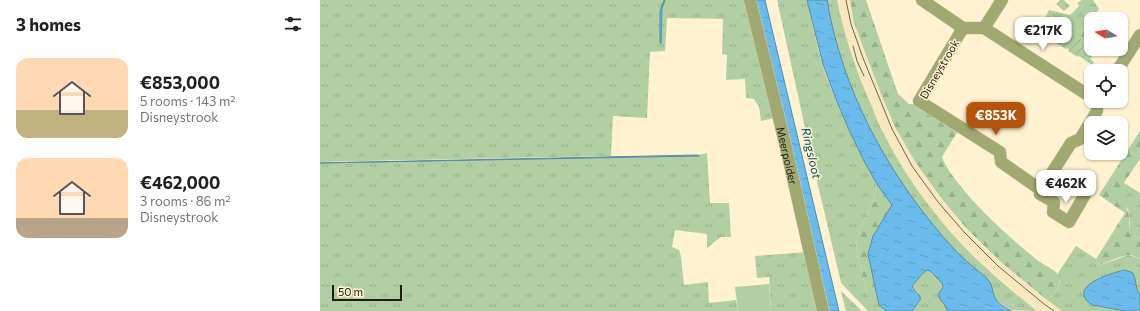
<!DOCTYPE html>
<meta charset="utf-8">
<style>
:root{--surface:#fff;--page:#f6f6f6;--text:#202124;--muted:#757577;--accent:#b45309}
body{margin:0;font-family:Commissioner,sans-serif;background:var(--page);color:var(--text);height:100vh;display:flex;flex-direction:column;font-size:15px;white-space:nowrap}
*{box-sizing:border-box;margin:0}
p{font-size:13px;color:var(--muted)}
.icon{flex:none;width:22px;height:22px;fill:none;stroke:currentColor;stroke-width:2;stroke-linecap:round;stroke-linejoin:round}
.map{position:relative;flex:1;overflow:hidden}
.sheet{display:flex;flex-direction:column;background:var(--surface);width:320px}
.sheet>*{flex:none}
.needle{width:26px;rotate:281deg}
.fabs{position:absolute;left:764px;top:12px;display:grid;gap:8px}
.fabs a{display:grid;place-items:center;width:44px;height:44px;border-radius:8px;background:var(--surface);box-shadow:0 1px 3px #0004;font-size:20px}
.scale{position:absolute;left:12px;bottom:10px;width:70px;box-sizing:border-box;padding-left:4px;border:2px solid #221d11;border-top:0;font-size:11px;line-height:14px;white-space:nowrap;color:#221d11;-webkit-text-stroke:3px #fff2d0;paint-order:stroke}
.price{position:absolute;translate:-50% -34px;padding:0 9px;border-radius:8px;background:#fff;color:#222;font-size:13px;line-height:26px;filter:drop-shadow(0 1px 2px #0008)}
.price::after{content:'';position:absolute;left:50%;top:24px;width:12px;height:9px;margin-left:-6px;background:inherit;clip-path:polygon(0 0,100% 0,50% 100%)}
.price.active{background:var(--accent);color:#fff}
ul{padding:0;list-style:none}
li{display:flex;align-items:center;gap:12px;height:100px;padding:0 16px}
li span{display:grid;place-items:center;flex:none;width:112px;height:80px;border-radius:12px;color:#555}
li>.icon{margin-inline-start:auto}
span .icon{width:48px;height:48px;fill:#fffc;stroke-width:1}
li b{font-size:17px}
h2{display:flex;justify-content:space-between;align-items:center;height:48px;padding:0 16px;font-size:17px}
main{display:flex;flex:1;min-height:0}
.map>svg:first-child{display:block}
.built{fill:#f7e8bf}
.grass{fill:url(#grass-tufts)}
.forest{fill:url(#forest-firs)}
.garden{fill:url(#garden-furrows)}
.pitch{fill:#b1cfa3}
.water{fill:url(#water-ripples);stroke:#558caa}
.lines{fill:none;stroke-linecap:round;stroke-linejoin:round}
.minor-casing{stroke:#dcd0b1;stroke-width:13}
.minor{stroke:#a1a973;stroke-width:12}
.tram{stroke:#6f6753;stroke-width:1}
.labels{text-anchor:middle;dominant-baseline:central;stroke-width:3;stroke-linejoin:round;paint-order:stroke}
.street-label{font-size:11px;fill:#221d11;stroke:#fff2d0}
.water-label{font-size:12px;font-style:italic;fill:#044a69;stroke:#fff2d0}
</style>
<main>
<section class="sheet">
<h2>3 homes<svg class="icon" aria-label="filters" viewBox="0 0 24 24"><path d="M4 7h16M4 17h16"/><circle cx="9" cy="7" r="2"/><circle cx="15" cy="17" r="2"/></svg></h2>
<ul>
<li><span style="background:linear-gradient(#ffd9b3 65%,#c2b280 0)"><svg class="icon" aria-label="home" viewBox="0 0 24 24"><path d="M3 11l9-7 9 7M6 9v11h12V9"/></svg></span><div><b>€853,000</b><p>5 rooms · 143 m²</p><p>Disneystrook</p></div></li>
<li><span style="background:linear-gradient(#ffd9b3 75%,#b9a48a 0)"><svg class="icon" aria-label="home" viewBox="0 0 24 24"><path d="M3 11l9-7 9 7M6 9v11h12V9"/></svg></span><div><b>€462,000</b><p>3 rooms · 86 m²</p><p>Disneystrook</p></div></li>
</ul>
</section>
<div class="map">
<svg width="820" height="311" viewBox="0 0 820 311">
<defs>
<pattern id="grass-tufts" width="24" height="20" patternUnits="userSpaceOnUse"><rect width="24" height="20" fill="#b1cfa3"/><path d="M3 7l-1-3M5 7V3M7 7l1-3M15 17l-1-3M17 17v-4M19 17l1-3" fill="none" stroke="#98b18b"/></pattern>
<pattern id="forest-firs" width="22" height="20" patternUnits="userSpaceOnUse"><rect width="22" height="20" fill="#b1cfa3"/><path d="M5 1l3.5 6h-7zM16 11l3.5 6h-7z" fill="#98b18b"/></pattern>
<pattern id="garden-furrows" width="10" height="10" patternUnits="userSpaceOnUse"><rect width="10" height="10" fill="#b1cfa3"/><path d="M-1 1l2-2M0 10L10 0M9 11l2-2" fill="none" stroke="#98b18b"/></pattern>
<pattern id="water-ripples" width="26" height="14" patternUnits="userSpaceOnUse"><rect width="26" height="14" fill="#6bbcec"/><path d="M2 4q2-2 4 0t4 0M15 11q2-2 4 0t4 0" fill="none" stroke="#5ca1c9"/></pattern>
</defs>
<rect width="100%" height="100%" fill="#fff2d0"/>
<path class="built" d="M 517,0 L 530,0 L 534,23 L 561,94 L 575,127 L 622,199 L 647,229 L 682,263 L 727,300 L 742,311 L 717,311 L 674,275 L 639,241 L 611,209 L 585,171 L 563,134 L 534,62 L 523,26 Z"/>
<path class="grass" d="M 0,0 L 344,0 L 342,3 L 340,43 L 341,43 L 342,8 L 345,0 L 434,0 L 506,311 L 451,311 L 449,277 L 437,278 L 435,256 L 486,252 L 455,118 L 441,121 L 439,107 L 434,99 L 426,98 L 425,79 L 406,80 L 407,55 L 402,54 L 403,19 L 347,18 L 345,51 L 330,52 L 327,118 L 293,116 L 291,156 L 0,162 Z
M 457,0 L 487,0 C 492,21 496,42 502,63 C 515,104 536,146 557,184 L 554,198 L 540,228 L 537,238 L 536,246 L 547,294 L 566,311 L 548,311 L 521,283 L 493,164 Z
M 507,0 L 517,0 C 525,38 537,74 553,109 C 556,117 559,126 564,134 C 577,160 593,185 611,208 C 640,247 679,281 717,311 C 710,311 695,311 690,310 C 687,308 683,305 680,303 C 678,301 675,300 674,297 C 671,289 672,284 666,278 C 657,270 647,263 639,254 C 572,186 523,94 507,0 Z
M 740,0 L 744,0 L 750,6 L 744,11 L 736,4 Z
M 762,0 L 773,0 L 779,9 L 773,19 L 771,19 L 771,22 L 765,31 L 760,32 L 727,14 L 729,10 L 750,15 L 759,6 L 757,3 Z
M 387,153 L 390,203 L 409,203 L 411,237 L 401,237 L 387,248 L 387,234 L 355,230 L 352,247 L 359,250 L 361,257 L 364,285 L 388,282 L 389,303 L 416,300 L 418,311 L 0,311 L 0,163 L 378,156 L 378,155 Z
M 749,184 L 753,184 L 755,186 L 748,197 C 744,194 743,190 746,186 Z
M 806,184 L 820,193 L 820,238 L 811,235 L 809,232 L 810,223 L 808,209 L 796,198 Z
M 756,246 L 776,259 L 778,266 L 808,255 L 815,257 L 820,260 L 820,295 L 817,289 L 815,279 L 805,270 C 790,273 774,278 765,290 L 774,305 L 805,311 L 742,311 L 727,300 C 735,295 744,282 738,273 Z
M 607,270 L 609,271 L 622,283 L 623,286 L 619,294 C 621,301 627,304 627,311 L 592,311 L 600,302 L 598,292 L 592,286 L 604,272 Z
M 521,291 L 542,311 L 526,311 Z"/>
<path class="forest" d="M 530,0 L 546,0 L 578,94 L 589,104 L 597,104 L 638,131 L 622,157 C 625,166 632,175 638,183 C 661,212 689,237 717,260 C 724,265 734,269 740,276 C 740,286 736,294 727,300 L 682,263 L 647,229 L 622,199 L 596,163 L 575,127 L 561,94 L 534,23 Z
M 727,14 L 760,32 L 765,31 L 771,22 L 771,32 L 765,41 L 725,18 Z
M 820,131 L 820,159 L 804,183 L 806,184 L 797,198 C 810,207 810,217 809,232 L 811,235 L 820,238 L 820,260 C 817,257 813,255 808,255 C 800,256 785,263 778,266 L 776,259 L 805,213 L 779,195 Z
M 557,184 L 573,205 L 553,236 L 548,254 L 559,305 L 547,294 L 536,246 L 537,238 L 540,228 L 554,198 Z"/>
<path class="garden" d="M 725,18 L 765,41 L 771,32 L 771,49 L 779,49 L 774,56 L 773,55 L 770,59 L 774,62 L 772,65 L 759,56 L 758,57 L 748,51 L 749,50 L 747,48 L 746,49 L 736,43 L 737,42 L 734,40 L 734,41 L 724,35 L 725,34 L 723,32 L 721,34 L 716,30 Z"/>
<path class="pitch" d="M 449,284 L 451,311 L 418,311 L 415,287 Z"/>
<path class="water" d="M 344,0 L 345,0 L 342,8 L 341,43 L 340,43 L 340,11 Z
M 434,0 L 445,0 L 519,311 L 506,311 Z
M 487,0 L 507,0 C 522,89 566,171 625,239 C 633,248 641,257 651,265 C 657,270 664,275 669,281 C 673,285 672,293 675,298 C 677,303 686,308 691,311 L 627,311 C 626,303 619,301 619,296 C 618,293 622,289 623,287 L 622,283 L 610,271 L 607,270 L 604,272 L 592,286 C 602,300 604,296 592,311 L 566,311 L 559,305 L 548,254 L 553,236 L 572,205 L 557,184 L 544,161 L 529,130 L 515,97 L 503,64 Z
M 378,155 L 379,156 L 378,156 L 0,163 Z
M 805,270 L 813,273 L 815,279 L 817,289 L 820,295 L 820,311 L 805,311 L 773,305 C 769,303 766,301 764,296 C 760,282 795,272 805,270 Z"/>
<g class="lines">
<defs>
<g id="minor">
<path id="s1" d="M 430,0 L 465,143 L 503,311"/>
<path d="M 602,0 L 643,28"/>
<path d="M 643,28 L 599,101 L 680,152 L 681,162 L 721,190 L 751,143 L 760,139 L 777,111 L 777,101"/>
<path d="M 643,28 L 664,28 L 771,97"/>
<path d="M 664,28 L 682,0"/>
<path d="M 797,71 L 820,35"/>
<path d="M 721,190 L 720,194 L 734,202 L 733,212 L 749,222 L 767,191"/>
</g>
</defs>
<use href="#minor" class="minor-casing"/>
<use href="#minor" class="minor"/>
<path class="tram" d="M 526,0 L 531,24 L 543,58 L 572,129 L 592,166 L 618,202 L 644,232 L 678,266 L 724,304 L 734,311
M 533,46 L 537,61 L 544,76"/>
</g>
<g class="labels">
<g class="street-label">
<text transform="translate(619 69) rotate(-60)">Disneystrook</text>
<text stroke="none"><textPath href="#s1" startOffset="160">Meerpolder</textPath></text>
</g>
<g class="water-label">
<text transform="translate(492 153) rotate(77)">Ringsloot</text>
</g>
</g>
</svg>
<div class="fabs">
<a><svg class="needle" viewBox="-14 -14 28 28"><path d="M0-13l5 13h-10z" fill="#e53935"/><path d="M0 13l5-13h-10z" fill="#757577"/></svg></a>
<a><svg class="icon" aria-label="locate" viewBox="0 0 24 24"><circle cx="12" cy="12" r="6"/><path d="M12 2v4M12 18v4M2 12h4M18 12h4"/></svg></a>
<a><svg class="icon" aria-label="layers" viewBox="0 0 24 24"><path d="M12 4l9 5-9 5-9-5zM3 14l9 5 9-5"/></svg></a>
</div>
<div class="scale">50 m</div>
<b class="price" style="left:723px;top:51px">€217K</b>
<b class="price active" style="left:676px;top:136px">€853K</b>
<b class="price" style="left:746px;top:204px">€462K</b>
</div>
</main>
